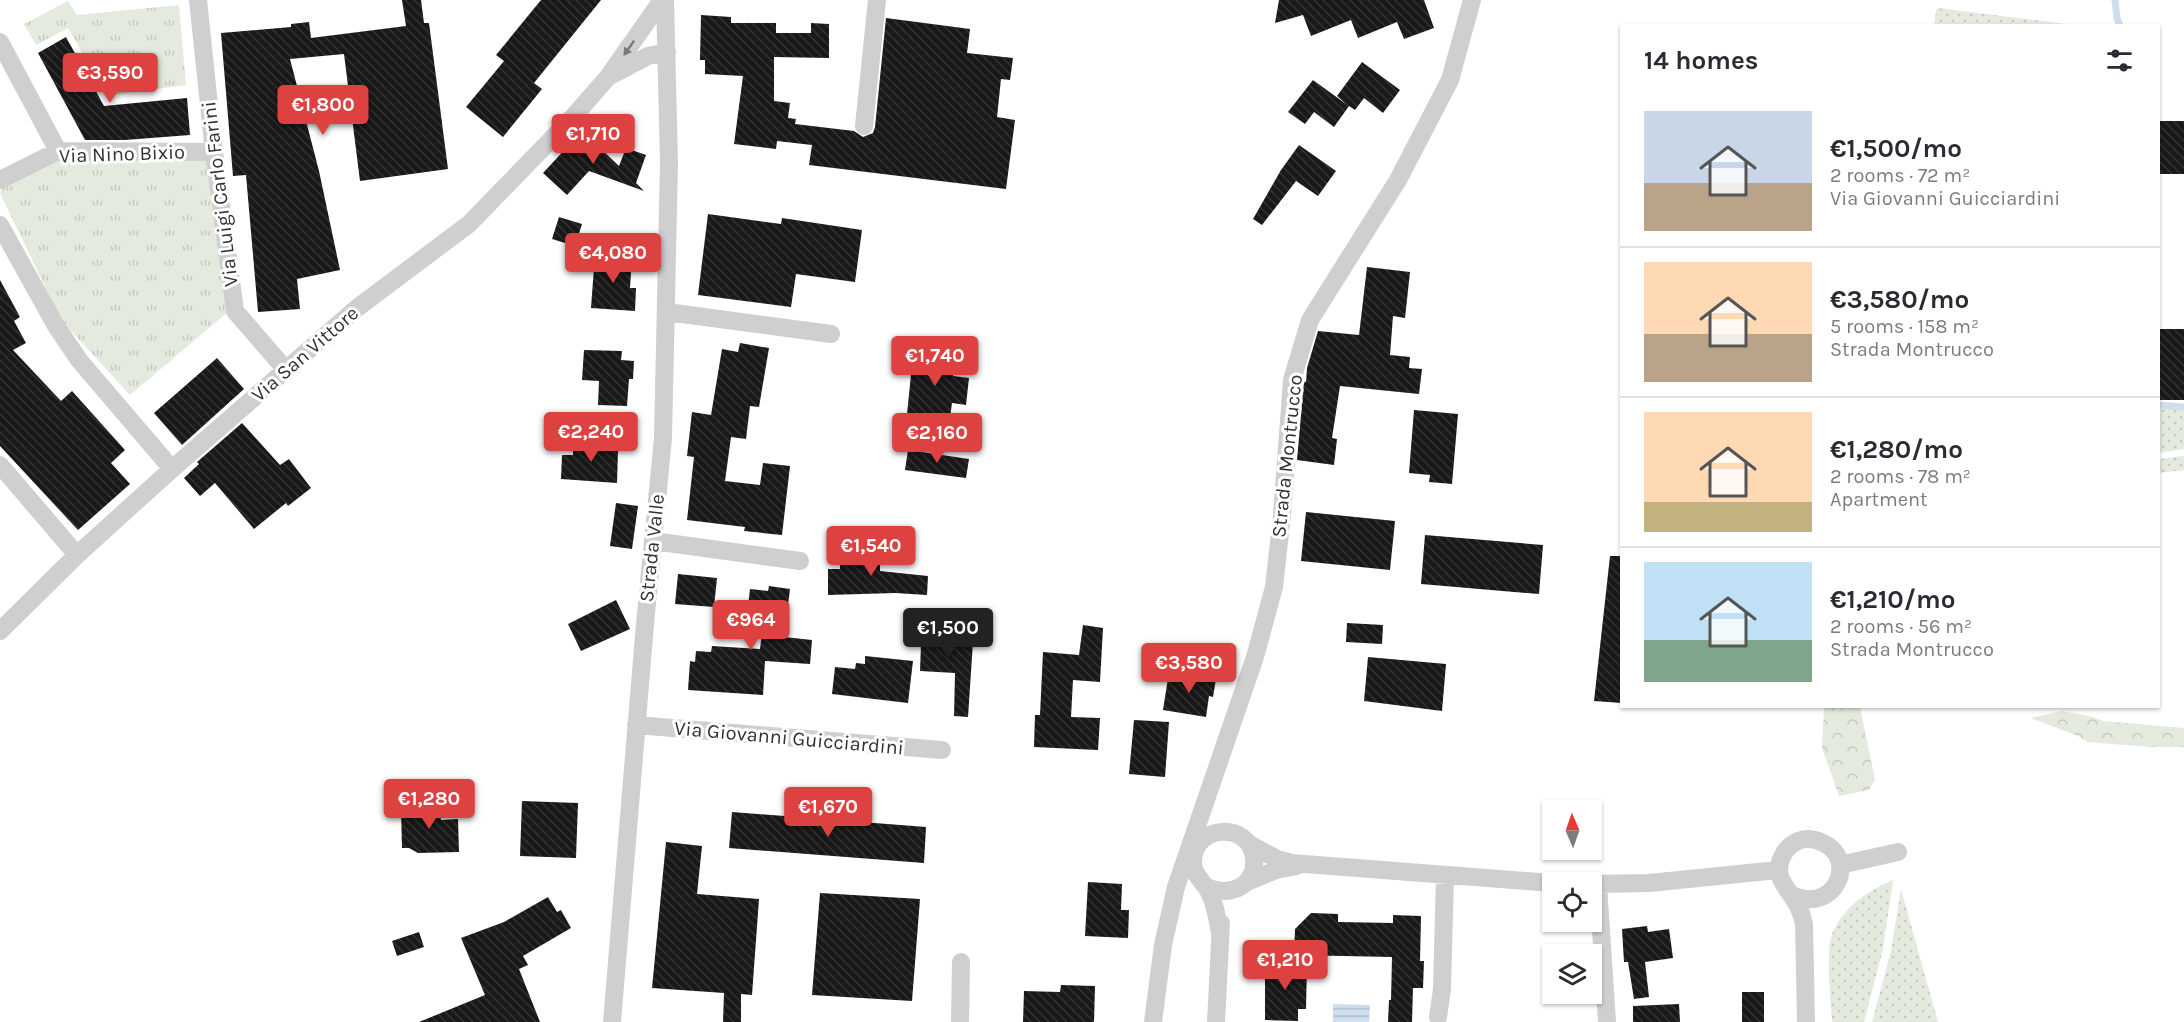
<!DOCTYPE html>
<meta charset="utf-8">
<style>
:root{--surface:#fff;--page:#f7f7f7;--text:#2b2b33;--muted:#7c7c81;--line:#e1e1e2;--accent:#dd4240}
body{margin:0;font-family:Karla,sans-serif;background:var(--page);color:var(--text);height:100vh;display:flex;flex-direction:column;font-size:22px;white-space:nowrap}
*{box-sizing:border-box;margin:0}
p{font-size:20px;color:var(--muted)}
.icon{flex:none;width:33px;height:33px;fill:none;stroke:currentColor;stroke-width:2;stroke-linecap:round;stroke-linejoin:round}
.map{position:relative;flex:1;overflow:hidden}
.panel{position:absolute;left:1620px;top:24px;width:540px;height:684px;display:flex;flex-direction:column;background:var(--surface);border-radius:0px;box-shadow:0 2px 4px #0004}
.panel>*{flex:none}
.needle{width:39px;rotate:358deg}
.controls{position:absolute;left:1542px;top:800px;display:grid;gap:12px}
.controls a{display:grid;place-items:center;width:60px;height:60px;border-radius:0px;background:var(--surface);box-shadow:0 2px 4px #0004;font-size:30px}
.price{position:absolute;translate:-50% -51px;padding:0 14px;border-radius:6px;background:var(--accent);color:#fff;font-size:20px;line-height:39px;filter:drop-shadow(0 2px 3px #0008)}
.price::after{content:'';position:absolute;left:50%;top:36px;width:18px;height:14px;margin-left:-9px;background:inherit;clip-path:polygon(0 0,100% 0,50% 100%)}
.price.active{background:#222;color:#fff}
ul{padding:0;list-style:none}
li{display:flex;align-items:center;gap:18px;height:150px;padding:0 24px}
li+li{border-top:2px solid var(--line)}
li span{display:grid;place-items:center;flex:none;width:168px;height:120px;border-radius:0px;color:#555}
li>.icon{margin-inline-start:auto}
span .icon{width:72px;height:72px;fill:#fffc;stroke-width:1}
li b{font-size:26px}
h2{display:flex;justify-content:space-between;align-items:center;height:72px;padding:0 24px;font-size:26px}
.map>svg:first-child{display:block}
.grass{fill:url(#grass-dots)}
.forest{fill:url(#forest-crowns)}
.park{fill:url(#park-tufts)}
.water{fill:url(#water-rules)}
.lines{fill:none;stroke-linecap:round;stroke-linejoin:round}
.stream{stroke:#cfdeec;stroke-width:7}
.building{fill:url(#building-back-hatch)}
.street{stroke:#cfcfcf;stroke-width:18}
.oneway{fill:#797979}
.labels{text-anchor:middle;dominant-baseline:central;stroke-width:6;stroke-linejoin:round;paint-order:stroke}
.street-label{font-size:20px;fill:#323232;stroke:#fff}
</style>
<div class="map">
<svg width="2184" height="1022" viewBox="0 0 2184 1022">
<defs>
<pattern id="grass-dots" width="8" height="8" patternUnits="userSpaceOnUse" patternTransform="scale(1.5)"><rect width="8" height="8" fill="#e4ebde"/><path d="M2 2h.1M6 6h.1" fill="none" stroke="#c4cabf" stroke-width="1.8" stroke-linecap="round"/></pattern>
<pattern id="forest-crowns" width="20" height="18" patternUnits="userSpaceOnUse" patternTransform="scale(1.5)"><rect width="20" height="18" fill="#e4ebde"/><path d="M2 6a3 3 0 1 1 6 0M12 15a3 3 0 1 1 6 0" fill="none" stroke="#c4cabf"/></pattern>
<pattern id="park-tufts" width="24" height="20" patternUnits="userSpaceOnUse" patternTransform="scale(1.5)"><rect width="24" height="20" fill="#e4ebde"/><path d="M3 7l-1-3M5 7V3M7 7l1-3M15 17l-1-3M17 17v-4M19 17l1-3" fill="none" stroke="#c4cabf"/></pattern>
<pattern id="water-rules" width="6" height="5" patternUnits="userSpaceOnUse" patternTransform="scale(1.5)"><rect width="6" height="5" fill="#cfdeec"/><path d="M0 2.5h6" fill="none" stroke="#b2bfcb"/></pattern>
<pattern id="building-back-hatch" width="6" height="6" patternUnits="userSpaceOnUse" patternTransform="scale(1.5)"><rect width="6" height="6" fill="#191919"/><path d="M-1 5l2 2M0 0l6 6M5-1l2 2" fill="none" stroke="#323232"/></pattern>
</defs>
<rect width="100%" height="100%" fill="#fff"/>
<path class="grass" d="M 1938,8 L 2075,25 L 1934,25 L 1936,11 Z
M 2158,408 L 2184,410 L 2184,449 L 2159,453 Z
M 2184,456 L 2184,470 L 2159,473 L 2159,459 Z
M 1893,880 L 1883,949 L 1864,1022 L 1832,1022 C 1831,1002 1826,956 1831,938 C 1839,910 1868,890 1893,880 Z
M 1901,889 L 1938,1022 L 1872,1022 L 1891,951 Z"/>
<path class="forest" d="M 1824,707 L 1860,707 L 1875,780 L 1869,790 L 1839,796 L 1822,748 Z
M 2062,711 L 2093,717 L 2103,721 L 2184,728 L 2184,747 L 2151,747 L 2087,742 L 2078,736 L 2031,718 Z"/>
<path class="park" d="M 68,1 L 77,15 L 179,5 L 186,85 L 107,96 L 68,28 L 36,45 L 24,24 Z
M 60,156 L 209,161 L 228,312 L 130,395 L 61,320 L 0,193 L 3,184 Z"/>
<path class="water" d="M 1333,1004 L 1370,1005 L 1369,1022 L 1333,1022 Z"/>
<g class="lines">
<path class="stream" d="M 2115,0 L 2117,18 L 2120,26
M 2158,405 L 2184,407"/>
</g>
<path class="building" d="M 402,0 L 421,0 L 424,23 L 429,23 L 448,169 L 360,181 L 344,54 L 290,59 L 319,171 L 340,270 L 297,279 L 300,309 L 258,312 L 246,175 L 233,176 L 221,33 L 291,27 L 291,24 L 309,22 L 311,38 L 406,26 Z
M 541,0 L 601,0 L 534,83 L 542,89 L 503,137 L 466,107 L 504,61 L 496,55 Z
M 1279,0 L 1424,0 L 1434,28 L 1404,39 L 1397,22 L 1358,38 L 1351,20 L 1311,36 L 1303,15 L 1275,23 Z
M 701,15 L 731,17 L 731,23 L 776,23 L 776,33 L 811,33 L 811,23 L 829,24 L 829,58 L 774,57 L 774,101 L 790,103 L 788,118 L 796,119 L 795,124 L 854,131 L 863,137 L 873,133 L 875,127 L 886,18 L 970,29 L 967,53 L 1013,58 L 1010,80 L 1001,79 L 997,117 L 1015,120 L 1006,189 L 809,165 L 812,145 L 777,141 L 776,149 L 734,144 L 743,76 L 705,74 L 705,60 L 700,60 Z
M 66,37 L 104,106 L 187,98 L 190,135 L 125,140 L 85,140 L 38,53 Z
M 1362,62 L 1400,90 L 1383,113 L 1364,98 L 1355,110 L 1349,106 L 1334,127 L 1314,112 L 1305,124 L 1288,112 L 1313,80 L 1346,104 L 1337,96 Z
M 2158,121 L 2184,121 L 2184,174 L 2158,174 Z
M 582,131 L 619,166 L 626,148 L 646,155 L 636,183 L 644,191 L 589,171 L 567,195 L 543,173 Z
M 1299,145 L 1336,171 L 1318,196 L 1296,181 L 1262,225 L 1253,219 L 1281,170 Z
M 708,214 L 781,224 L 782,218 L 862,230 L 855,282 L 796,274 L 791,307 L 698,295 Z
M 559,217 L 582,224 L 575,246 L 552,239 Z
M 595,254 L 632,257 L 630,288 L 636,288 L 635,311 L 591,308 Z
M 1367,267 L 1410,272 L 1405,318 L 1393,316 L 1390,355 L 1410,357 L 1409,368 L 1422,369 L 1419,394 L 1340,386 L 1332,438 L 1337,439 L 1334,465 L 1297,460 L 1304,381 L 1306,382 L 1307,368 L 1318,331 L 1359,335 Z
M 0,280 L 20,317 L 14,321 L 26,343 L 13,350 L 61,401 L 72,391 L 125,450 L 111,463 L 130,484 L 78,530 L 0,446 Z
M 2158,329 L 2184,329 L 2184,400 L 2158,400 Z
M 740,343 L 769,348 L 759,407 L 750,406 L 746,439 L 731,437 L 725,481 L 760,485 L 763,463 L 790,466 L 782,535 L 744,531 L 745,527 L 687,520 L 694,457 L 687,456 L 692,412 L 711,415 L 722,349 L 738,352 Z
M 584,350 L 622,351 L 621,360 L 634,361 L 633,379 L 629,379 L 627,406 L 598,405 L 599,381 L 582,380 Z
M 913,355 L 955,360 L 953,376 L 969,378 L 966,405 L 952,403 L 950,418 L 907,414 Z
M 217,358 L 244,389 L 182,445 L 154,413 Z
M 1414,410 L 1458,414 L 1452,484 L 1429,482 L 1430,475 L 1409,473 Z
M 242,423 L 280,465 L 289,459 L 311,488 L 288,506 L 286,503 L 254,529 L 215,483 L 200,496 L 184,478 L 199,464 L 197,462 Z
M 584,437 L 603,438 L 602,450 L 618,451 L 617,483 L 561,479 L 562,455 L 573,455 L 573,446 L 583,447 Z
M 908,450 L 969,459 L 966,478 L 905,470 Z
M 616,503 L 638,506 L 632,549 L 610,546 Z
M 1306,512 L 1395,521 L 1390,570 L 1301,561 Z
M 1425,535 L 1543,545 L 1539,594 L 1421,584 Z
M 880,549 L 880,571 L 928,576 L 927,595 L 895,593 L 828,595 L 828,569 L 840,569 L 840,550 Z
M 1610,556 L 1622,556 L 1622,703 L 1594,701 Z
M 678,574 L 717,578 L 714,607 L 675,604 Z
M 769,586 L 790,589 L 784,637 L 812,640 L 810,664 L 765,661 L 763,695 L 688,690 L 690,661 L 695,662 L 696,651 L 711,652 L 712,646 L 760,649 L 764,617 L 747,615 L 750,589 L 768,591 Z
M 616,600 L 630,629 L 581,651 L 568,624 Z
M 922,617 L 951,619 L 950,640 L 973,642 L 968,717 L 954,716 L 955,673 L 920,671 Z
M 1347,623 L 1383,625 L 1382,644 L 1346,642 Z
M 1083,625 L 1103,628 L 1100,682 L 1073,680 L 1071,717 L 1100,718 L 1098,750 L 1034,747 L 1035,715 L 1040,715 L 1043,652 L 1079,655 Z
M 865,656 L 913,661 L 908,703 L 832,694 L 835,667 L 855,669 L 856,663 L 865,664 Z
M 1368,657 L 1446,664 L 1442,711 L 1364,701 Z
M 1169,672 L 1216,679 L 1213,697 L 1209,696 L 1206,717 L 1163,710 Z
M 1134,720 L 1169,722 L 1165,777 L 1129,774 Z
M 522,801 L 578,803 L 576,858 L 520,856 Z
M 418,802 L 440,802 L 441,820 L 458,819 L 459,852 L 418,853 L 409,848 L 402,848 L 401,808 L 418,808 Z
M 732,812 L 926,827 L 924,863 L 729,848 Z
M 666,842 L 702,846 L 697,894 L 759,899 L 752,995 L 741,994 L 741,1022 L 723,1022 L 724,993 L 652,988 Z
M 1088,882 L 1122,884 L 1121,910 L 1129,910 L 1128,938 L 1085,936 Z
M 820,893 L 920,899 L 912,1001 L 812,995 Z
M 548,897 L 557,912 L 561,910 L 571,928 L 523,956 L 528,965 L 519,969 L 540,1022 L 419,1022 L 485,995 L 461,938 L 504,922 Z
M 1311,913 L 1338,914 L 1338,922 L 1393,923 L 1393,915 L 1421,916 L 1420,961 L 1424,961 L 1423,988 L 1413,988 L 1412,1022 L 1388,1022 L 1389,1000 L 1391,1000 L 1392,957 L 1294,955 L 1295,929 Z
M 1647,926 L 1648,932 L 1669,929 L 1673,958 L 1645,962 L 1649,997 L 1634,999 L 1628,962 L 1624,962 L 1622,929 Z
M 419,932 L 424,947 L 397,956 L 392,941 Z
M 1265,964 L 1307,965 L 1306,1009 L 1298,1009 L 1298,1021 L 1265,1020 Z
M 1061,985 L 1095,986 L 1094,1022 L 1023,1022 L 1024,991 L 1060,992 Z
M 1742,992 L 1764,992 L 1764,1022 L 1742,1022 Z
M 1679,1004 L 1680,1022 L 1633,1022 L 1633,1006 Z"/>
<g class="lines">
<path class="street" d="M 198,0 L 214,152 L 235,311 L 286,370
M 662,0 L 608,77 L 648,56 L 667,52
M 0,42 L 58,151
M 864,126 L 877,0
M 0,180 L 58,151 L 214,152
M 0,225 L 56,326 L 79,360 L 172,469
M 667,312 L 831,334
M 0,465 L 77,555
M 653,541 L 800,561
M 0,631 L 77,555 L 172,469 L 357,308 L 469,224 L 573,117 L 608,77
M 636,725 L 942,750
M 1249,844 L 1277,859 L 1292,863 L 1552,883
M 1840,865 L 1898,852
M 1247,882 L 1276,870 L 1297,866
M 1592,884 L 1649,883 L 1778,870
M 1598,884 L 1607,1022
M 1207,887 C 1229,898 1257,886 1254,858 C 1250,821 1193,824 1193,862 C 1193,876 1205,882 1210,894 C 1216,907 1218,920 1220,934
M 1792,895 C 1835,915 1860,858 1821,842 C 1814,839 1805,838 1798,841 C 1791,844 1785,850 1782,857 C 1771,880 1793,891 1800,911 C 1802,915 1803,920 1804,924 L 1806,1022
M 1438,1017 L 1442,989 L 1445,876
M 612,1022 L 645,624 L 663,438 L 669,162 L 665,0
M 960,1022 L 961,962
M 1153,1022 L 1163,945 L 1176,887 L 1255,657 L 1274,587 L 1282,515 L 1292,380 L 1310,320 L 1398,180 L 1450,80 L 1472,0
M 1216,1022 L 1221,923"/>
</g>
<defs><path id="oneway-solid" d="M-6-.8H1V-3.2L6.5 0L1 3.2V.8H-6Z" transform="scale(1.5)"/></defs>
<use class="oneway" href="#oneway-solid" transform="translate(629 48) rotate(125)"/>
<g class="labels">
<g class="street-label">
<text transform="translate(122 154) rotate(-2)">Via Nino Bixio</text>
<text transform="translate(220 194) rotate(-97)">Via Luigi Carlo Farini</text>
<text transform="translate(305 354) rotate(-41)">Via San Vittore</text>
<text transform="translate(1287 456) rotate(-84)">Strada Montrucco</text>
<text transform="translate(652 548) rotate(-84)">Strada Valle</text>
<text transform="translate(789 738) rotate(5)">Via Giovanni Guicciardini</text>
</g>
</g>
</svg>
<div class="controls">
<a><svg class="needle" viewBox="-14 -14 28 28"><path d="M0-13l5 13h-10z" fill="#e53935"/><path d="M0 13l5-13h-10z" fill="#7c7c81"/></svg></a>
<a><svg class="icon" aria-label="locate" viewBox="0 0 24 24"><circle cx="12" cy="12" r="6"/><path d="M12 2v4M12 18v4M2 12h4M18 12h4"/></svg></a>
<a><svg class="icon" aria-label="layers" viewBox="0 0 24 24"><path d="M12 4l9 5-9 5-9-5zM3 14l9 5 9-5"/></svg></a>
</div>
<b class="price" style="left:110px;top:104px">€3,590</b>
<b class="price" style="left:323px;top:136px">€1,800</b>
<b class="price" style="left:593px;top:165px">€1,710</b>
<b class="price" style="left:613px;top:284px">€4,080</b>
<b class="price" style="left:935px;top:387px">€1,740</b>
<b class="price" style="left:591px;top:463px">€2,240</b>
<b class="price" style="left:937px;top:464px">€2,160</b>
<b class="price" style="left:871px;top:577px">€1,540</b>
<b class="price" style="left:751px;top:651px">€964</b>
<b class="price active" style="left:948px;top:659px">€1,500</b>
<b class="price" style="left:1189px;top:694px">€3,580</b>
<b class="price" style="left:429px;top:830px">€1,280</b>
<b class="price" style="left:828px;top:838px">€1,670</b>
<b class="price" style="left:1285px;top:991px">€1,210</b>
<section class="panel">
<h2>14 homes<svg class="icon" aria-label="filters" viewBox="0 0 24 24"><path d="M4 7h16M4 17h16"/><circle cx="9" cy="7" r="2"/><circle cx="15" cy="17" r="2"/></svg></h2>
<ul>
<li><span style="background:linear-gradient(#c9d6e8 60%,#b9a48a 0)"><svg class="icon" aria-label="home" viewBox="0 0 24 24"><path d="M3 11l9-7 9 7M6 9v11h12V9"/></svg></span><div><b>€1,500/mo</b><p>2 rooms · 72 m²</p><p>Via Giovanni Guicciardini</p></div></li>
<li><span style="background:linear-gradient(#ffd9b3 60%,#b9a48a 0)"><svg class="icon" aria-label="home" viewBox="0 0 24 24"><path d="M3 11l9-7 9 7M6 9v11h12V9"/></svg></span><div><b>€3,580/mo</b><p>5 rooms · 158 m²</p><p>Strada Montrucco</p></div></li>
<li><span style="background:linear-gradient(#ffd9b3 75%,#c2b280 0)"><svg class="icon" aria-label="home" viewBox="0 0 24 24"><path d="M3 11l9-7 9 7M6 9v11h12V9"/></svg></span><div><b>€1,280/mo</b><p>2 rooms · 78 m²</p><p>Apartment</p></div></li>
<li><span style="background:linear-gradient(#bfe0f5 65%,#7fa58c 0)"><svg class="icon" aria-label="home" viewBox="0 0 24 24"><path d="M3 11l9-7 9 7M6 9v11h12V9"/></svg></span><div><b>€1,210/mo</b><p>2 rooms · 56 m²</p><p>Strada Montrucco</p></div></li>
</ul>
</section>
</div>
